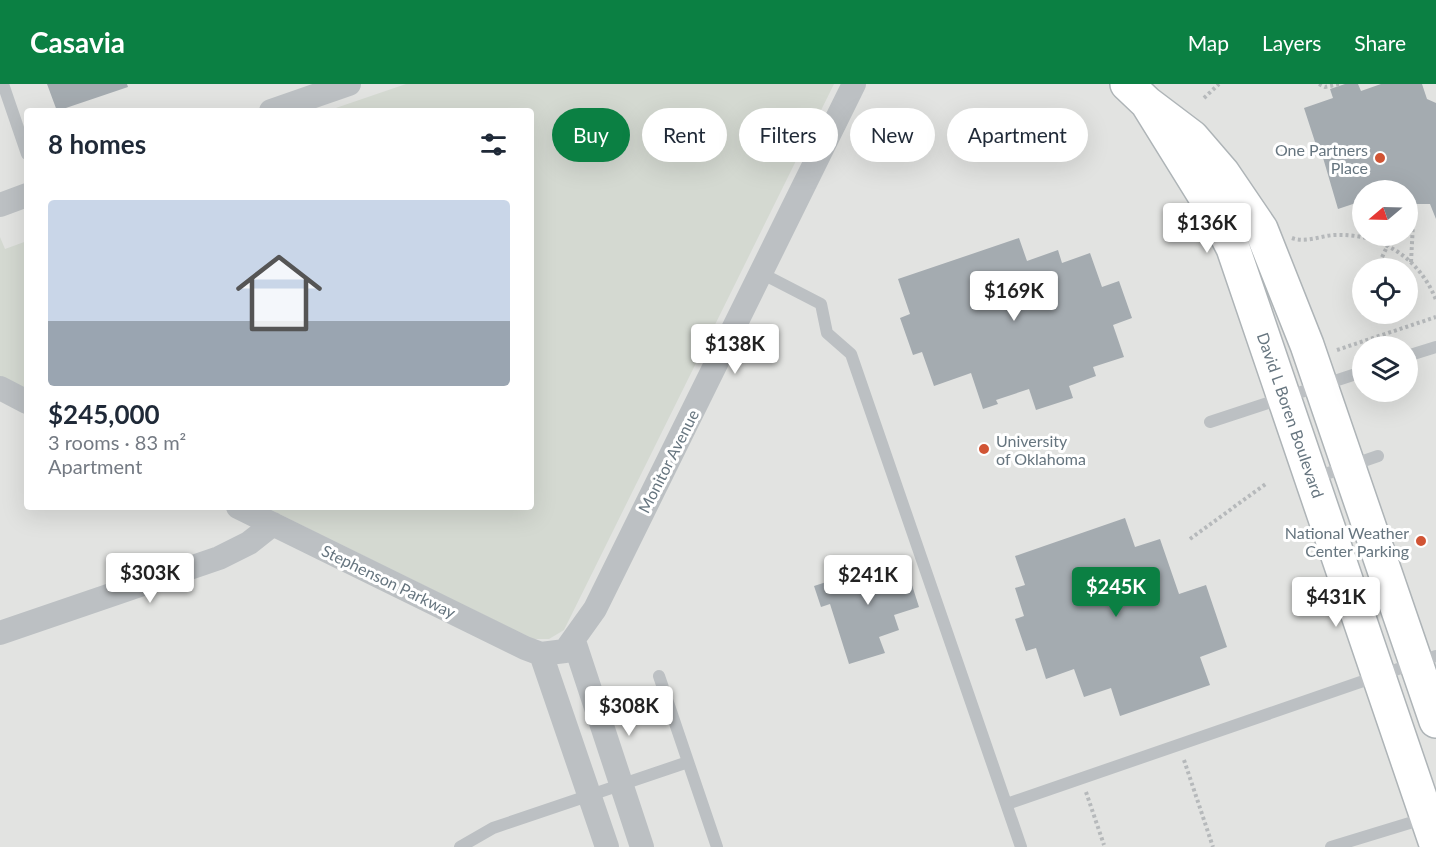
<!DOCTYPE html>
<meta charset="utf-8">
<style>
:root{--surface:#fff;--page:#f6f6f7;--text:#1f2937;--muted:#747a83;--accent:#0b8043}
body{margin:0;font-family:Lato,sans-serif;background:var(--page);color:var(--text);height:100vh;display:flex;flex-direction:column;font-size:22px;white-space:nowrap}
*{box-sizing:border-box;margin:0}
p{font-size:20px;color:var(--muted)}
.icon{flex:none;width:33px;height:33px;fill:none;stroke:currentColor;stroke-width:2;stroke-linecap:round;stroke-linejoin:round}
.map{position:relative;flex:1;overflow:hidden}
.side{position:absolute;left:24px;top:24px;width:510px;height:402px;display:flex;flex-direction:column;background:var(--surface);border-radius:6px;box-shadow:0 6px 24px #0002}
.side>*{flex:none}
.hud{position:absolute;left:552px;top:24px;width:570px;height:54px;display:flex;gap:12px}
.needle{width:39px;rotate:251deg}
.controls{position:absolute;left:1352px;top:96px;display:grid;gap:12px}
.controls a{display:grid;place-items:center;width:66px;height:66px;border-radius:50%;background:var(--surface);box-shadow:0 6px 24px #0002;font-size:30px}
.price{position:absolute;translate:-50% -51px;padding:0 14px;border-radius:6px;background:#fff;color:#222;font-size:20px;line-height:39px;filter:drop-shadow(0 2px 3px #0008)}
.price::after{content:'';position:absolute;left:50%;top:36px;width:18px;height:14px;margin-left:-9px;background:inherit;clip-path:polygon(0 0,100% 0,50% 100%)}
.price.on{background:var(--accent);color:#fff}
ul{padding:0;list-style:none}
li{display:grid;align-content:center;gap:12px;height:318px;padding:0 24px}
li span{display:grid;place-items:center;height:186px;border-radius:6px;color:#555}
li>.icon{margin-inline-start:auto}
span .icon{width:108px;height:108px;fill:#fffc;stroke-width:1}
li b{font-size:26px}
h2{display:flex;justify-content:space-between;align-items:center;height:72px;padding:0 24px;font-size:26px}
.tag{padding:0 21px;border-radius:27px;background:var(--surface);box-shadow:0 6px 24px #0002;font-size:21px;line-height:54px}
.tag.on{background:var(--accent);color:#fff}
header{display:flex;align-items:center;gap:36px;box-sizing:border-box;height:84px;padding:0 30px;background:var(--accent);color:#fff}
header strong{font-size:28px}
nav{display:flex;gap:33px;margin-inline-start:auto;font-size:21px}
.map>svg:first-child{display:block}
.built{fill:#e2e3e1;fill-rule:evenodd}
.green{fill:#d4d9d1}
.building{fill:#a4abb0}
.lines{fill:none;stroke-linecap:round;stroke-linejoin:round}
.secondary-casing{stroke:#aeb4b7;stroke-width:36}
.path{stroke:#b6b9bb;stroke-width:4;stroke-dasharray:3 3;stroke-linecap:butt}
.lane{stroke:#bcc0c3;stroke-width:12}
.street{stroke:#bcc0c3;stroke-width:24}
.secondary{stroke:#fff;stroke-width:33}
.poi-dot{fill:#d15434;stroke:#fff;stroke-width:2}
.labels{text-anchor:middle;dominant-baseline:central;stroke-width:6;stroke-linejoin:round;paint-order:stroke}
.poi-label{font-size:16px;fill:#66757f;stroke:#fff;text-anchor:end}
.street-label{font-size:16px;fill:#66757f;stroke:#fff}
</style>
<header>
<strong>Casavia</strong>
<nav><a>Map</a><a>Layers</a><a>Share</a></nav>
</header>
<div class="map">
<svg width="1436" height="763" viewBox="0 0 1436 763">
<rect width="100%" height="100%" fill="#f4f4f1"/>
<path class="built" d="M 0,0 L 1436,0 L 1436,763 L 0,763 ZM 27,27 L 531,27 L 531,423 L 27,423 ZM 1362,106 L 1407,106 L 1407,152 L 1362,152 ZM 1362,184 L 1407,184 L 1407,230 L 1362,230 ZM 1362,262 L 1407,262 L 1407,308 L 1362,308 Z"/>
<path class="green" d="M 406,0 L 834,0 L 564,546 L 549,555 L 533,555 L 265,423 L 531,423 L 531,27 L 327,27 Z
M 0,153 L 5,165 L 27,157 L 27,306 L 0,292 Z"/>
<path class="building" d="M 47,0 L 127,0 L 128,3 L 57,27 Z
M 1345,0 L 1358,0 L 1361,7 L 1381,0 L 1422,0 L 1427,15 L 1436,19 L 1436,135 L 1430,120 L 1409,120 L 1407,106 L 1396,106 L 1394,102 L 1384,106 L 1362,106 L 1362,117 L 1338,125 L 1319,60 L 1316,61 L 1304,24 L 1333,14 L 1330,5 Z
M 1019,154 L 1027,177 L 1058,166 L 1062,179 L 1090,169 L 1102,203 L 1119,197 L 1132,234 L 1113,241 L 1124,273 L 1093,283 L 1096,292 L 1069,302 L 1073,314 L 1036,326 L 1029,305 L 996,316 L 998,320 L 983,325 L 971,289 L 934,302 L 922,268 L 913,271 L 900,234 L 910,230 L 898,195 Z
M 1125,434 L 1135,463 L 1160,455 L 1179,510 L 1206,501 L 1227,563 L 1200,573 L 1210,601 L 1120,632 L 1111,604 L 1084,613 L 1074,585 L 1046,595 L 1036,564 L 1026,567 L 1015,535 L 1024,532 L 1015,504 L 1025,501 L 1015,472 Z
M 903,473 L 919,523 L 894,531 L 899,546 L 879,553 L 885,569 L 849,580 L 830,520 L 821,523 L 814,502 Z"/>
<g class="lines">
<defs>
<path id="secondary" d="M 1127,0 L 1147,19 L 1192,53 L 1223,89 L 1261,145 L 1307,261 L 1436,637
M 1147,19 L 1214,127 L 1233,164 L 1436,760"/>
</defs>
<use href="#secondary" class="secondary-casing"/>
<path class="path" d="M 1319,0 L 1325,3 L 1340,0
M 1204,14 L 1219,0
M 1407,120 L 1408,119
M 1292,154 C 1306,159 1320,152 1334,151 C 1380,149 1419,173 1436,216
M 1411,178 L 1414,121
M 1377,184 L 1392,152
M 1337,266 L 1436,233
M 1190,455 L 1267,399
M 1184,676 L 1213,763
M 1086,708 L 1104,761"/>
<path class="lane" d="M 3,0 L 27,70
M 761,189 L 821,220 L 827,249 L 851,270 L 1021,763
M 1407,272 L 1436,263
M 1210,338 L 1362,288
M 1314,394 L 1378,372
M 659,592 L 717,763
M 1007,720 L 1436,572
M 460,763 L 493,744 L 688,678
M 1331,763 L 1426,734"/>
<path class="street" d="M 271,27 L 349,0
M 0,121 L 27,111
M 0,304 L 27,318
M 238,423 L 525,564 L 541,570 L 565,567 L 595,525 L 854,0
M 0,549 L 219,474 L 249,459 L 273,440
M 574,557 L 642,763
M 541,570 L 607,763"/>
<use href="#secondary" class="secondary"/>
</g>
<g class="poi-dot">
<circle cx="1380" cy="74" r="6"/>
<circle cx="984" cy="365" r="6"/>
<circle cx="1421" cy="457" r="6"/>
</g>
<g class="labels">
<g class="poi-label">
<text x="1368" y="65">One Partners<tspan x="1368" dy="18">Place</tspan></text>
<text x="996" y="356" text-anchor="start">University<tspan x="996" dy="18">of Oklahoma</tspan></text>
<text x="1409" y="448">National Weather<tspan x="1409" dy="18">Center Parking</tspan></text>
</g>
<g class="street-label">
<text transform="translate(1291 331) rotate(71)">David L Boren Boulevard</text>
<text transform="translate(668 377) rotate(-63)">Monitor Avenue</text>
<text transform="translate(389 497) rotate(26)">Stephenson Parkway</text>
</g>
</g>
</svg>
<div class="controls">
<a><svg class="needle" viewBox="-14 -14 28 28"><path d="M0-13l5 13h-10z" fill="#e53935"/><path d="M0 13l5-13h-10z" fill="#747a83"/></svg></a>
<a><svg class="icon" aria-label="locate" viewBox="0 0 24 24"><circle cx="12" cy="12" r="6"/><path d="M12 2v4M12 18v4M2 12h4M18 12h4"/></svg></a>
<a><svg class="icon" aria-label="layers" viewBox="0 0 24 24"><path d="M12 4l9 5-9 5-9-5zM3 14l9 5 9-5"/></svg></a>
</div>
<b class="price" style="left:1207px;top:170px">$136K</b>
<b class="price" style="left:1014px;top:238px">$169K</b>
<b class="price" style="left:735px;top:291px">$138K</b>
<b class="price" style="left:150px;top:520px">$303K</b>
<b class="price" style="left:868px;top:522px">$241K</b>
<b class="price on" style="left:1116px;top:534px">$245K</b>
<b class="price" style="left:1336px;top:544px">$431K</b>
<b class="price" style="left:629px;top:653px">$308K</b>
<div class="hud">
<a class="tag on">Buy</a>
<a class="tag">Rent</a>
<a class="tag">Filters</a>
<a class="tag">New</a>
<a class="tag">Apartment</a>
</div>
<section class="side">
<h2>8 homes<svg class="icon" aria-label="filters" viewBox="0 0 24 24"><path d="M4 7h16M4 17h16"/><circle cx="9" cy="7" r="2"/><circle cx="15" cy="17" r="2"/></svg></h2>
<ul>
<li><span style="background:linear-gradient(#c9d6e8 65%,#9aa5b1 0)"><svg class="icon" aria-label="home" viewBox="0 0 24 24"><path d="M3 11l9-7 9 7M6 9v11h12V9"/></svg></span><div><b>$245,000</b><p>3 rooms · 83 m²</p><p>Apartment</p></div></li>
</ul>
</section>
</div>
